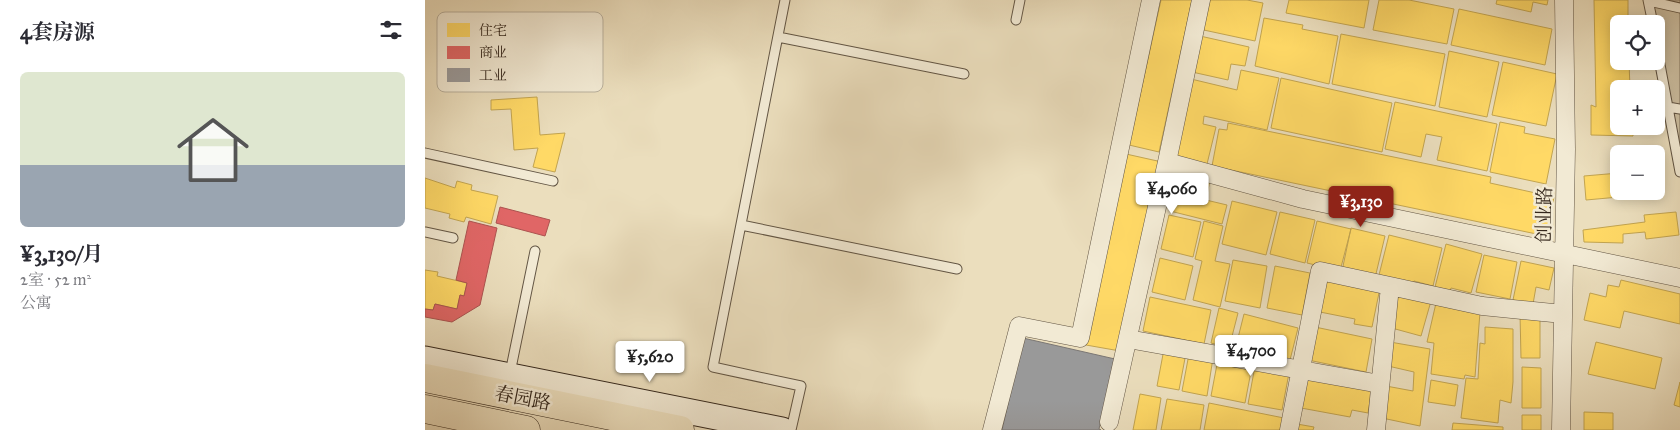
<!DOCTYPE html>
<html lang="zh">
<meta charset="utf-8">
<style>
:root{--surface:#fff;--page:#f2f2f3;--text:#2b2b33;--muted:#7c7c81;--line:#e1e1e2;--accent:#8f2418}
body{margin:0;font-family:"IM FELL Great Primer","Noto Serif SC",serif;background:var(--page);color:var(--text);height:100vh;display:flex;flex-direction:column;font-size:19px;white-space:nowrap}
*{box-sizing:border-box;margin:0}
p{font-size:16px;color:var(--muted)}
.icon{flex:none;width:28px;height:28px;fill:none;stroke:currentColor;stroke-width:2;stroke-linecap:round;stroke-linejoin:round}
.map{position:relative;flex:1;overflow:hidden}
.panel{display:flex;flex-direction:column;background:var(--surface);width:425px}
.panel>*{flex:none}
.buttons{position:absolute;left:1185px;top:15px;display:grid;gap:10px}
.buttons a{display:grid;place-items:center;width:55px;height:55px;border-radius:8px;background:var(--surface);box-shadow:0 2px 12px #0003;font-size:25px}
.price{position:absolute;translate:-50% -42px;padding:0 11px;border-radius:5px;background:#fff;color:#222;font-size:16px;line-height:32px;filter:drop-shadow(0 1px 2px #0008)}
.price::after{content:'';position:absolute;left:50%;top:30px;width:15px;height:11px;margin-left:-8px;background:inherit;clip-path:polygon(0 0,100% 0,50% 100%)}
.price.active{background:var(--accent);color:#fff}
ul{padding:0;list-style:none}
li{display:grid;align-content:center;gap:10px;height:265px;padding:0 20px}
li+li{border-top:1px solid var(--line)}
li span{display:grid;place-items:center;height:155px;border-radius:8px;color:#555}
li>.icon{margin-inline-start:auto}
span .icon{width:90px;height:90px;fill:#fffc;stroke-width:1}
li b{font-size:21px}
h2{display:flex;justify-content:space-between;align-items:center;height:60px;padding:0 20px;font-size:21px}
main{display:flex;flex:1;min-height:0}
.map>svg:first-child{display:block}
.green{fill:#ccbfa2;stroke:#80735f}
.homes{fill:#ffd966;stroke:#c2a450}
.shops{fill:#e06666;stroke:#ac5350}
.industry{fill:#999;stroke:#7b7774}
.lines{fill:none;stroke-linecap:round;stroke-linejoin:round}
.lane-casing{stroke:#625544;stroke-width:11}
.street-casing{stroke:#625544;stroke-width:19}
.secondary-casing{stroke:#34271c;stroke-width:27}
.primary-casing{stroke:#34271c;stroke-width:29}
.lane{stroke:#f2ead4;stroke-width:9}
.street{stroke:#f2ead4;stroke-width:18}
.secondary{stroke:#f2ead4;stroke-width:25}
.primary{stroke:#ebdebd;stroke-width:28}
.labels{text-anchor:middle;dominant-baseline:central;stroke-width:5;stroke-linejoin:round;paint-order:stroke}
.street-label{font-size:19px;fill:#34271c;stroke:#f2ead4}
.key{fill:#f2ead4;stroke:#b9b09d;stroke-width:1}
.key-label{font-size:14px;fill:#34271c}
</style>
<main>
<section class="panel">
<h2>4套房源<svg class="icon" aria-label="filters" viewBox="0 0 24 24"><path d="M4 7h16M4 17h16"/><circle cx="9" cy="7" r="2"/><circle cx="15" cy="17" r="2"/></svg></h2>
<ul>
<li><span style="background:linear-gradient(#dfe7d0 60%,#9aa5b1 0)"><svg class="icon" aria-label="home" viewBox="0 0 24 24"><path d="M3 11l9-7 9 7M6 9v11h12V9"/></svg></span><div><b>¥3,130/月</b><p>2室 · 52 m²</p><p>公寓</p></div></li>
</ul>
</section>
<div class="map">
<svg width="1255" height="430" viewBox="0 0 1255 430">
<rect width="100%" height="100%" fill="#ebdebd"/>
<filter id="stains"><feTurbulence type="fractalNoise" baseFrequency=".004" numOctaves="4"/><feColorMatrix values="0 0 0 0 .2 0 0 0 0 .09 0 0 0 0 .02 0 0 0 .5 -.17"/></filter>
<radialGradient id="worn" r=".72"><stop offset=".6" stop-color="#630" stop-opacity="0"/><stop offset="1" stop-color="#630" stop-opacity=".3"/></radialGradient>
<path class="green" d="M 1223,0 L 1255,0 L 1255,172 L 1231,43 L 1231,24 Z"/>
<path class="homes" d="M 736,0 L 767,0 L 734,152 L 704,145 Z
M 780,0 L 822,0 L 838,3 L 830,41 L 774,29 Z
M 864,0 L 944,0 L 939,28 L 861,13 Z
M 954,0 L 984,0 L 1029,9 L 1022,44 L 948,30 Z
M 1072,0 L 1123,0 L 1122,5 L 1108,2 L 1106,12 L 1071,4 Z
M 1169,0 L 1203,0 L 1203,24 L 1194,24 L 1194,61 L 1204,61 L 1205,89 L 1194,89 L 1194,105 L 1192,105 L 1194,105 L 1194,126 L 1208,126 L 1208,136 L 1166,135 L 1166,105 L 1171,107 Z
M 1034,9 L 1127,29 L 1120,65 L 1026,45 Z
M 839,18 L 878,25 L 877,29 L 913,36 L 904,84 L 830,66 Z
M 916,34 L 1020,54 L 1010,106 L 907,84 Z
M 775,36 L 824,47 L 820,66 L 806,64 L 803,80 L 767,72 Z
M 1024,51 L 1074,62 L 1062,117 L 1014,107 Z
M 1078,62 L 1132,74 L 1121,126 L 1067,115 Z
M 816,70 L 854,78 L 842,130 L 779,116 L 778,124 L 791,127 L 782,164 L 749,157 L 766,79 L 812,90 Z
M 856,78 L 967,103 L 957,152 L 846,128 Z
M 112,97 L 115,135 L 140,133 L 130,172 L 108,167 L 113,148 L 89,150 L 86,109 L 66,110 L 66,100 Z
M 970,102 L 1072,124 L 1062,171 L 1012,160 L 1017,137 L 1001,134 L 996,157 L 960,149 Z
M 1075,122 L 1100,127 L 1099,133 L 1130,139 L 1121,184 L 1065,172 Z
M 803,123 L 1066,177 L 1065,183 L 1129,197 L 1121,236 L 787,166 L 794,129 L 802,130 Z
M 701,154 L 737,162 L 695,351 L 661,345 Z
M 1236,169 L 1238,193 L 1161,200 L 1159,176 L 1194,173 L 1194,191 L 1231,191 L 1231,170 Z
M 754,172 L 785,180 L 781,200 L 802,205 L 797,224 L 745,211 Z
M 0,178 L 30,188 L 32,181 L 47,185 L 46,190 L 73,196 L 66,224 L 41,217 L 39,222 L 24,218 L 25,214 L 0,208 Z
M 807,201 L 852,212 L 841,255 L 797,244 Z
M 855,212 L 890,220 L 880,263 L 845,254 Z
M 1251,212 L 1254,235 L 1221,239 L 1220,232 L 1198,234 L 1198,243 L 1159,242 L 1158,230 L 1220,222 L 1219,215 Z
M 744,215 L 776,222 L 768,257 L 736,249 Z
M 779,221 L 798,226 L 790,261 L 805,264 L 795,307 L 768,300 L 777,261 L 770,259 Z
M 892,221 L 926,229 L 915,271 L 882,263 Z
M 926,228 L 960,236 L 950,278 L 917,271 Z
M 964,235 L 1017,248 L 1008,286 L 989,281 L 987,288 L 953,279 Z
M 1021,244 L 1057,254 L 1046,293 L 1026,288 L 1025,291 L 1010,287 Z
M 1059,255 L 1092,262 L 1085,299 L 1051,292 Z
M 735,258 L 768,266 L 760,300 L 727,292 Z
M 808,260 L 842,266 L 835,308 L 800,301 Z
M 1096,261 L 1129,268 L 1124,290 L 1111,287 L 1108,304 L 1088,300 Z
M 850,266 L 885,273 L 877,315 L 842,308 Z
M 0,270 L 13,272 L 12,276 L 42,283 L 39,296 L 35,295 L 32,309 L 10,304 L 8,310 L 0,309 Z
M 901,278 L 955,288 L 947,327 L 929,324 L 930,319 L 895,312 Z
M 1196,280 L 1255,294 L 1255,324 L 1199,311 L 1195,328 L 1159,320 L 1165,293 L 1181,297 L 1183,285 L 1194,287 Z
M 973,292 L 1006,301 L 996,336 L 963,327 Z
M 725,297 L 786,310 L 779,344 L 718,331 Z
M 1011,303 L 1055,312 L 1050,377 L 1040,375 L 1039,379 L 1006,374 L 1009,343 L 1002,342 Z
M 794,308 L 813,313 L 804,348 L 786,343 Z
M 819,314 L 873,328 L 864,364 L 810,350 Z
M 1095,314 L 1115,314 L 1115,358 L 1096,358 Z
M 890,327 L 947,339 L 941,372 L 883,360 Z
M 1060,327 L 1088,329 L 1088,382 L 1086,403 L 1075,400 L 1073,423 L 1036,418 L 1041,378 L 1053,379 L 1055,343 L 1060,344 Z
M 965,342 L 1005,349 L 995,426 L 957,418 L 961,386 L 988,391 L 989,372 L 963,366 Z
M 1171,342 L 1237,358 L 1230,389 L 1163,374 Z
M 739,349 L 761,353 L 754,390 L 732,386 Z
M 764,354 L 788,358 L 782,396 L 757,391 Z
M 793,359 L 827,366 L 820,403 L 786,396 Z
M 830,366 L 864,373 L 857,410 L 823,404 Z
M 1097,367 L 1116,368 L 1116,408 L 1097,408 Z
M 882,377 L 947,389 L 943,413 L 927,410 L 925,417 L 876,408 Z
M 1006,380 L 1033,385 L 1030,406 L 1003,402 Z
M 1255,382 L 1255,407 L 1249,405 Z
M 715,394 L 736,398 L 731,430 L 708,430 Z
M 742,399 L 779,405 L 775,430 L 736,430 Z
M 784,403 L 859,418 L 857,430 L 779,430 Z
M 1159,412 L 1188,413 L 1188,430 L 1159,430 Z
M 1097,415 L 1116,415 L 1116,430 L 1097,430 Z
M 1028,423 L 1078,427 L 1078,430 L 1027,430 Z
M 872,424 L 889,427 L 888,430 L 871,430 Z"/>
<path class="shops" d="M 75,207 L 125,220 L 120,236 L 71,223 Z
M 44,221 L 72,228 L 55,305 L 27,322 L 0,317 L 0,309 L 8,310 L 10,304 L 32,309 L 35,295 L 39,296 L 42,283 L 31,280 Z"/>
<path class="industry" d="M 598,338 L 690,359 L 674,429 L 676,430 L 577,430 Z"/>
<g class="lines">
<defs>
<path id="lane" d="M 360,0 L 288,367 L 376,386 L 366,430
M 1223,0 L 1228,24
M 1224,1 L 1255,8
M 591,20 L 595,0
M 353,37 L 539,74
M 1231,43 L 1255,172
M 1243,107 L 1255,109
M 0,153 L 128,181
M 316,225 L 532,269
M 0,232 L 28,238
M 85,373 L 110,251"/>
<path id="street" d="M 742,162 L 878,199 L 1255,278
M 965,286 L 1057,306 L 1138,314
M 703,339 L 955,384
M 684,422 L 742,162 L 776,0
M 567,430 L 594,326 L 655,338 L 726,0
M 864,430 L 895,271 L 965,286 L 951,430
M 1136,430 L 1141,149 L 1139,0"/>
<path id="secondary" d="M 0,359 L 357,430"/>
<path id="primary" d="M 0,378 L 255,430
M 0,409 L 101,430"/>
</defs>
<use href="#lane" class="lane-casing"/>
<use href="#street" class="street-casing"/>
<use href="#secondary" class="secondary-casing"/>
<use href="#primary" class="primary-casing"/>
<use href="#lane" class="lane"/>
<use href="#street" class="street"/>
<use href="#secondary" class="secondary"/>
<use href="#primary" class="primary"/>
</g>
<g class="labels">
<g class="street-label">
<text transform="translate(1119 215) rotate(-89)">创业路</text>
<text transform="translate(98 398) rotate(11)">春园路</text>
</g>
</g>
<rect x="12" y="12" width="166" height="80" rx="8" class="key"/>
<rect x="22" y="23" width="23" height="14" fill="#ffd966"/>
<rect x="22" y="46" width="23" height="13" fill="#e06666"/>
<rect x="22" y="68" width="23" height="14" fill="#999"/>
<g class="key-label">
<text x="54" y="35">住宅</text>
<text x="54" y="57">商业</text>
<text x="54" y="80">工业</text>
</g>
<rect width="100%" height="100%" filter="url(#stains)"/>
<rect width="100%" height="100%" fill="url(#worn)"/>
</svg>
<div class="buttons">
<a><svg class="icon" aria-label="locate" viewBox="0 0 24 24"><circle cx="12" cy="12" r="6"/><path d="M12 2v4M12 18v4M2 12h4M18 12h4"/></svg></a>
<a>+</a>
<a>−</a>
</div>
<b class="price" style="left:747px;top:215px">¥4,060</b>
<b class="price active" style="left:936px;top:228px">¥3,130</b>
<b class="price" style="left:826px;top:377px">¥4,700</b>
<b class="price" style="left:225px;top:383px">¥5,620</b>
</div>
</main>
